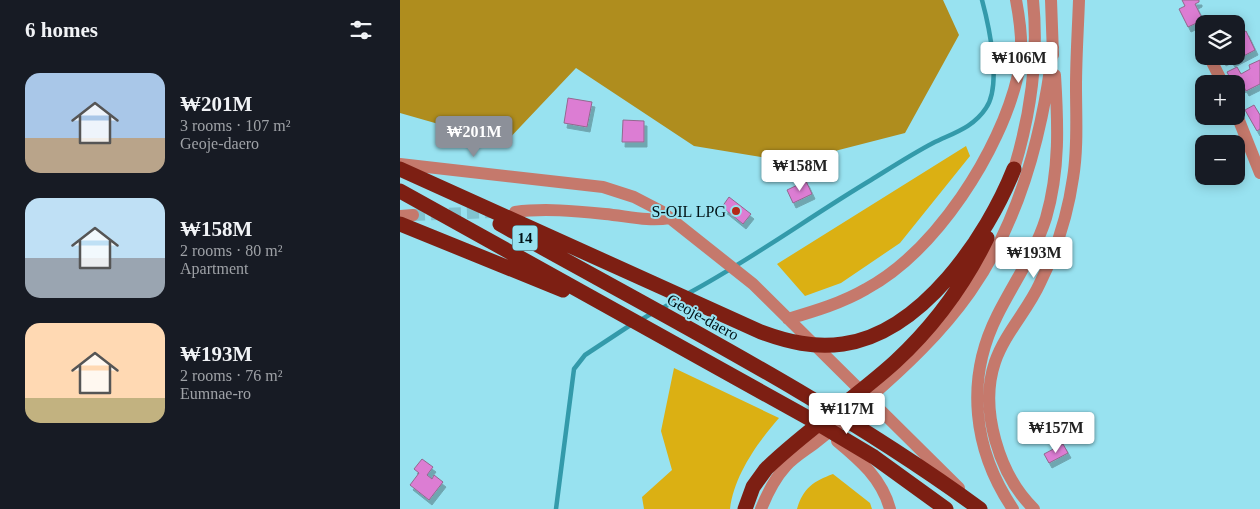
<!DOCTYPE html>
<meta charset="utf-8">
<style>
:root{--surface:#171b24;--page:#20242c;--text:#f1f3f6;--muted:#9ea1a6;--accent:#8c9099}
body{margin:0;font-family:"Times New Roman",serif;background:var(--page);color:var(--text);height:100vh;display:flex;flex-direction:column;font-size:19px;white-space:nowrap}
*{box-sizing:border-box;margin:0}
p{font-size:16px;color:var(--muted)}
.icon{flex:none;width:28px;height:28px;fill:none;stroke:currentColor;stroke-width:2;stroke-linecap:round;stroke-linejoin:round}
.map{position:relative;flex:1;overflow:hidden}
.sheet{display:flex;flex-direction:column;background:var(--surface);width:400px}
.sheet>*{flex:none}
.controls{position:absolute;left:795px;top:15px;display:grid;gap:10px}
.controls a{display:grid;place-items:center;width:50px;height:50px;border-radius:10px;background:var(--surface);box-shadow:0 2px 12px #0003;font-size:25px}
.price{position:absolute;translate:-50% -42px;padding:0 11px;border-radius:5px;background:#fff;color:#222;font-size:16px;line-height:32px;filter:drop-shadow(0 1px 2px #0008)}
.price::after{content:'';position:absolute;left:50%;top:30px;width:15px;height:11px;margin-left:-8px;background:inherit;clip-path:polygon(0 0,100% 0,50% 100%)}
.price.active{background:var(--accent);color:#fff}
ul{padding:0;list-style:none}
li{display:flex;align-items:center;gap:15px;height:125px;padding:0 25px}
li span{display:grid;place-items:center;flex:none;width:140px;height:100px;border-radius:15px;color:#555}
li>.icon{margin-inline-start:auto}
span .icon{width:60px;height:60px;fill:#fffc;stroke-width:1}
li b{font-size:21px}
h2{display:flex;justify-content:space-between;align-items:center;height:60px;padding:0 25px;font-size:21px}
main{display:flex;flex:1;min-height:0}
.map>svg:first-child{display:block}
.green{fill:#dbb013}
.forest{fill:#af8d1e}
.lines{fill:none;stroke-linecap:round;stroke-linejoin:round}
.stream{stroke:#339aaa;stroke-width:4.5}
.building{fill:#dc7dd3;stroke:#93688e;filter:url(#shadow)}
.minor-tunnel{stroke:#81c3cf;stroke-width:12;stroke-dasharray:12 6;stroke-linecap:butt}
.minor{stroke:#c5796c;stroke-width:12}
.highway{stroke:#7d1f13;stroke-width:15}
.poi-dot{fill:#b52817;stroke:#98e2f0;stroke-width:2}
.labels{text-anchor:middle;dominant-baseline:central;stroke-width:4;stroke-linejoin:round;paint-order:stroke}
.shield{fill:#98e2f0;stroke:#2e5057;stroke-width:1}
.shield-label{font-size:15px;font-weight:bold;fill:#001216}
.poi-label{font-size:16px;fill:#001216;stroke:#98e2f0;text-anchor:end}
.street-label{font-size:16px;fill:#001216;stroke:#98e2f0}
</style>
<main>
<section class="sheet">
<h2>6 homes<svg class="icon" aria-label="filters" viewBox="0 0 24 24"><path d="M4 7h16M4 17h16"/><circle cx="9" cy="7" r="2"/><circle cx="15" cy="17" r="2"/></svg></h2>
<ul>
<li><span style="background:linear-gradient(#a9c7e8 65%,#b9a48a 0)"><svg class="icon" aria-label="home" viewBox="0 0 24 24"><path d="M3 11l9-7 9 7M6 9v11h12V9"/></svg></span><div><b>₩201M</b><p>3 rooms · 107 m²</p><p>Geoje-daero</p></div></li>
<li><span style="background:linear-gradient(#bfe0f5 60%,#9aa5b1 0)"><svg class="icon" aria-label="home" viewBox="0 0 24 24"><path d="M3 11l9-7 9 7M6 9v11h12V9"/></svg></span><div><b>₩158M</b><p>2 rooms · 80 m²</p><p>Apartment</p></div></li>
<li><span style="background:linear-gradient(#ffd9b3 75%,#c2b280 0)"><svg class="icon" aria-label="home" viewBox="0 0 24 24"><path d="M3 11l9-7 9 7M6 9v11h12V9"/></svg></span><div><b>₩193M</b><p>2 rooms · 76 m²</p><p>Eumnae-ro</p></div></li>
</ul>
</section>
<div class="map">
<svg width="860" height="509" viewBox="0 0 860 509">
<defs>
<filter id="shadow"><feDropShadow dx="3" dy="5" stdDeviation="0" flood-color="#0004"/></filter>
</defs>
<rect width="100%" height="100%" fill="#98e2f0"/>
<path class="green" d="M 566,146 L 570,156 L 500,243 L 441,283 L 405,296 L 377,264 Z
M 274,368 L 379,418 C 357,443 334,476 330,509 L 244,509 L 242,497 L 272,470 L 261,431 Z
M 433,474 L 470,503 L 472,509 L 397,509 C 403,488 414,481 433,474 Z"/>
<path class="forest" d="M 0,0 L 543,0 L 559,35 L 505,133 L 392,162 L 294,146 L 176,68 L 105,143 L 0,113 Z"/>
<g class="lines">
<path class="stream" d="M 287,294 C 351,260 409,217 471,180 C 492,167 512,154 533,143 C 553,133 573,128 586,108 C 602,85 589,26 582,0
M 261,309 L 278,299
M 239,321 L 254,312
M 156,509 L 174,369 L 185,355 L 232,324"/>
</g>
<path class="building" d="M 782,0 L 799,0 L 799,2 L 795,4 L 803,20 L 788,27 L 779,9 L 785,6 Z
M 846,31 L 855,50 L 832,62 L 829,58 L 823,61 L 821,56 L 836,56 L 836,36 Z
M 860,60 L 860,84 L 846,91 L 844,87 L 836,90 L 836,84 L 833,84 L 827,72 L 837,67 L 841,74 L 850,69 L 849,65 Z
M 168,98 L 192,102 L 187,127 L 164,123 Z
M 854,105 L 860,115 L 860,129 L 857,131 L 845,110 Z
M 223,120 L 244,121 L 244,142 L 222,142 Z
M 406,181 L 412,194 L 393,203 L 387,190 Z
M 329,197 L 351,214 L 343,224 L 322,207 Z
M 663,444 L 668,453 L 649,463 L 644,454 Z
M 22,459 L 33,467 L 27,475 L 32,479 L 34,475 L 43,482 L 29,500 L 10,485 L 19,473 L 14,469 Z"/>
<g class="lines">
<path class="minor-tunnel" d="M 13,215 L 95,212"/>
<path class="minor" d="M 651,0 L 653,55
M 809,56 L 823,84
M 836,113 L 860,173
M 0,164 L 203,187 L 234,197 L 261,211 L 353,284 L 559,488
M 614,169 C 631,113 639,59 633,0
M 115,212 C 144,208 175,211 205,214 C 227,216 248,222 270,218
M 0,216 L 13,215
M 388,319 C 415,311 442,303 466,289 C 536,251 600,152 618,75 C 624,54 620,21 616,0
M 437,441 C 460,460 482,479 490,509
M 361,509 C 367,494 375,478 386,466 C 394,457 406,450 415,443 C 433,429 451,415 468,399 C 505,367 541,333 570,292 C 620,221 643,132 653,47
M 613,509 C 573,450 565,380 597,316 C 614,282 635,253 646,218 C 660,170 658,123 655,75
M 634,509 C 599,475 579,409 595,362 C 605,333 628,310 640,283 C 656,251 668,213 673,178 C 678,148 676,117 676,87 C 676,58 678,29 679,0"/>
<path class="highway" d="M 0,169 L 361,332 C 388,342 414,348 443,344 C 522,333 587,237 614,169
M 0,191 L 412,420 L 474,457 L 546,509
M 0,224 L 163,290
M 100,224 C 262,315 429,399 580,509
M 345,509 L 353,487 L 366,469 C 406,430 453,400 495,362 C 533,327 564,285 587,238"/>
</g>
<circle class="poi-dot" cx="336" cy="211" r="5"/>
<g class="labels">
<rect class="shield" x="112.5" y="225.5" width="25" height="25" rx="4"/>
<g class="shield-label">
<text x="125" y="238">14</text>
</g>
<g class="poi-label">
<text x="326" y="211">S-OIL LPG</text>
</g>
<g class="street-label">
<text transform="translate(303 317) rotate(29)">Geoje-daero</text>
</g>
</g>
</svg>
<div class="controls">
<a><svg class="icon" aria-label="layers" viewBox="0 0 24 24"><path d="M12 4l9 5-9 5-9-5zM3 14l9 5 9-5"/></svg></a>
<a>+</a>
<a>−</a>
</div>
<b class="price" style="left:619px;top:84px">₩106M</b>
<b class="price active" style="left:74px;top:158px">₩201M</b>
<b class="price" style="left:400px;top:192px">₩158M</b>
<b class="price" style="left:634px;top:279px">₩193M</b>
<b class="price" style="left:447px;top:435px">₩117M</b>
<b class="price" style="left:656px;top:454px">₩157M</b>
</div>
</main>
